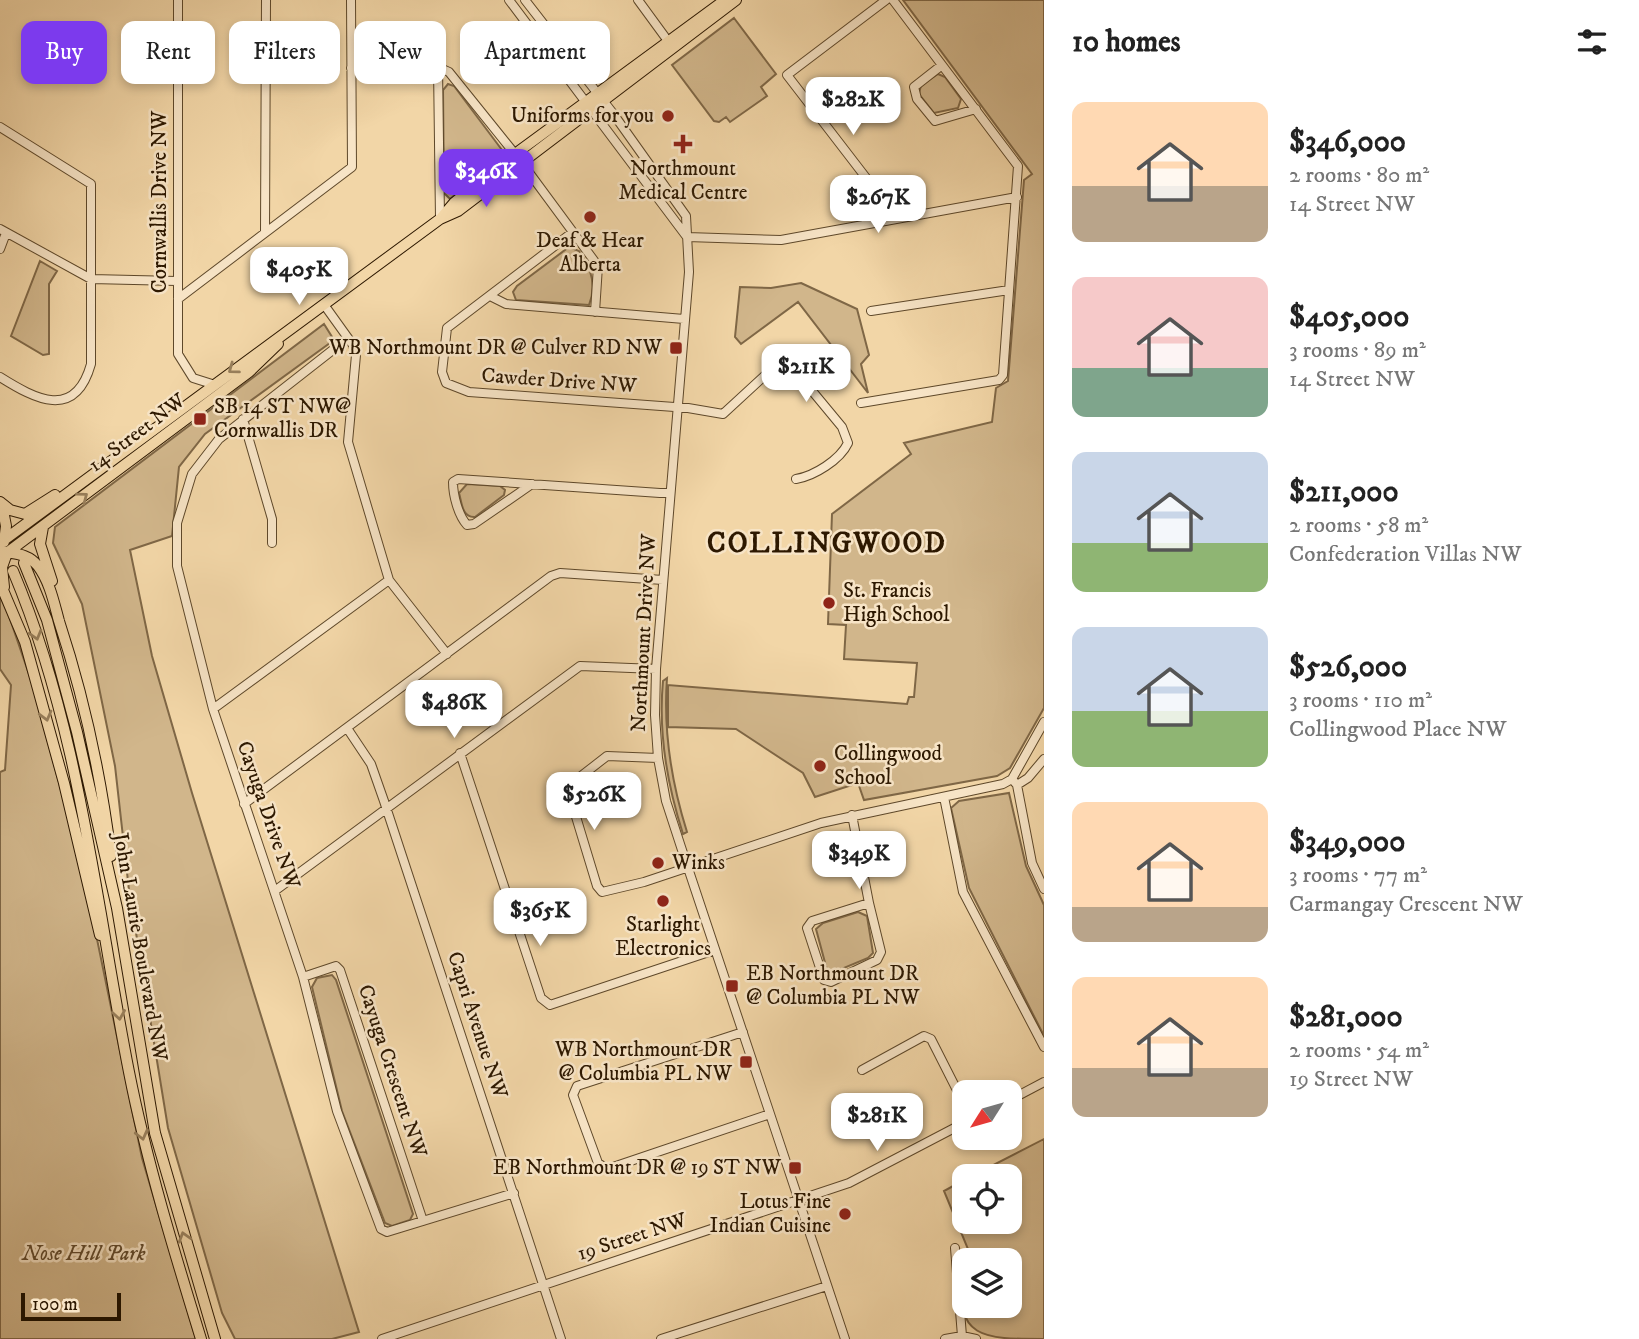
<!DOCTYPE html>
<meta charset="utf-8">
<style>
:root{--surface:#fff;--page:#f6f6f6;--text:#222;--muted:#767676;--accent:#7c3aed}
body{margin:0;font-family:"IM FELL DW Pica",serif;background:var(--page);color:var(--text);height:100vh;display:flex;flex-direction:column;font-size:26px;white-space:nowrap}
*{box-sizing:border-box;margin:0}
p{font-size:23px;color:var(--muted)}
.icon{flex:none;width:38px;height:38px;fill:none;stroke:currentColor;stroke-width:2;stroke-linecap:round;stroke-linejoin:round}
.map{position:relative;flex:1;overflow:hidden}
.drawer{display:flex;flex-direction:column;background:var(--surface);width:595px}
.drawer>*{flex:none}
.hud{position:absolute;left:21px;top:21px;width:665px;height:63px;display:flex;gap:14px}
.needle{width:46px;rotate:233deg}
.fabs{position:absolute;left:952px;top:1080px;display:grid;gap:14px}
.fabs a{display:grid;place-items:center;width:70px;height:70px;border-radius:14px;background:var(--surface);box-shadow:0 4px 10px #0003;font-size:35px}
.scale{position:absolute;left:21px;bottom:18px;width:100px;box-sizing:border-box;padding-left:7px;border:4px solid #2d1800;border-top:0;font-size:19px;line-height:24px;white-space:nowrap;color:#2d1800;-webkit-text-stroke:5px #f7e4c6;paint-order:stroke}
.price{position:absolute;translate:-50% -60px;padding:0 16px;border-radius:14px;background:#fff;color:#222;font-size:23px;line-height:46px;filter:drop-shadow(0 2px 4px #0008)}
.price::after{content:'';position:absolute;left:50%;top:42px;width:21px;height:16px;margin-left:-10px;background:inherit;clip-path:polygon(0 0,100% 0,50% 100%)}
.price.on{background:var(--accent);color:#fff}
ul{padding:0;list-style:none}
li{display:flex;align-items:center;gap:21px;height:175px;padding:0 28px}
li span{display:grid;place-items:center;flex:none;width:196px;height:140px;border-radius:14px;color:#555}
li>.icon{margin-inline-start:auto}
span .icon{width:84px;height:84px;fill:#fffc;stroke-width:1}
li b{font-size:30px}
h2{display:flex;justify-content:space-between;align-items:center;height:84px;padding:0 28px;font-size:30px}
.chip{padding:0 24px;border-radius:14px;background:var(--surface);box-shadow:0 4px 10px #0003;font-size:24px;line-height:63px}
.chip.on{background:var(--accent);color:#fff}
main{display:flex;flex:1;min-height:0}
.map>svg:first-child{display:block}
.green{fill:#d1b68b;stroke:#7f6746;stroke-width:2}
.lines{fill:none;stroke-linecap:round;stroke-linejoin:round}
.major-tunnel{stroke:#cbb086;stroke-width:10;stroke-dasharray:10 5;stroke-linecap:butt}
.minor-casing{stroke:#5e482a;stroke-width:10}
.major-casing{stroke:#2d1800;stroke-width:12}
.minor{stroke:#f7e4c6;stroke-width:8}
.major{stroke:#f2d6a7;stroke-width:10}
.oneway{stroke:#99805c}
.poi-dot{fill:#8f2418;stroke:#f7e4c6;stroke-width:2.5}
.labels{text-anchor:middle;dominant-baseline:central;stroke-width:5;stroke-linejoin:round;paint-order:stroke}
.poi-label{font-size:21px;fill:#2d1800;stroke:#f7e4c6;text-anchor:end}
.street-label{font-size:21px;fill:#2d1800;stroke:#f7e4c6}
.park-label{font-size:21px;font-style:italic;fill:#5e472a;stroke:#f7e4c6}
.district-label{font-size:28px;font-weight:bold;letter-spacing:2px;fill:#2d1800;stroke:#f7e4c6}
</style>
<main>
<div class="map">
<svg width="1044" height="1339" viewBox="0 0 1044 1339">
<rect width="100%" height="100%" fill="#f2d6a7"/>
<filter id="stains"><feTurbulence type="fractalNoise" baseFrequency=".00286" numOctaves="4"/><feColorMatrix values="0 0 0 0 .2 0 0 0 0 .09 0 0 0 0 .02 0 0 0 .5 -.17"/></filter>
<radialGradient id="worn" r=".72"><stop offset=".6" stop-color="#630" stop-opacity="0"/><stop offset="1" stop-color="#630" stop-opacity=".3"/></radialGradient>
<path class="green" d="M 903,0 L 1044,0 L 1044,708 L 1010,768 L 997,776 L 864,800 L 858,783 L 815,797 L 803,773 L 736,729 L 668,727 L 668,685 L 907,704 L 909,697 L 914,697 L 917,663 L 844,659 L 846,625 L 828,624 L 832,514 L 911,454 L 904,443 L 992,422 L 996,388 L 1008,381 L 1024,180 L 1032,174 Z
M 734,18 L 776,74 L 761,87 L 767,96 L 730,122 L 726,117 L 719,122 L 714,121 L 672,65 Z
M 938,74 L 945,77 L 961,99 L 958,108 L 934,113 L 919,94 L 921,85 Z
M 448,84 L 454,86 L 505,154 L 450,199 L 444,193 L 443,90 Z
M 569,247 L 579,251 C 591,267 597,285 589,305 L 516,300 L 513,292 L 517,286 Z
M 40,261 L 57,271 L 49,284 L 49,354 L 43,355 L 11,336 Z
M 801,283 L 857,309 L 869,355 L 861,364 L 868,393 L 798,302 L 741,344 L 735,337 L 740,287 L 771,288 Z
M 324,324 L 334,340 L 205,434 L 179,467 L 172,536 L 130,550 L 152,656 L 192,793 L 359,1332 L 332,1339 L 235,1339 L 222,1313 L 168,1128 L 129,890 L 115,766 L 82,604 L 53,543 L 55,527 Z
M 467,484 L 500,486 L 505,490 L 504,495 L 475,517 C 462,518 462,503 459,493 Z
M 0,590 L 32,683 L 83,871 L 142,1158 L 196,1339 L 0,1339 L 0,772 L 5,770 L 11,685 L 0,669 Z
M 667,678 C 663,732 671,781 687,832 L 683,834 C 667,784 658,734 663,681 Z
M 1009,793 L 1026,866 L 1044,905 L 1044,1036 L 969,888 L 951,808 L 959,801 Z
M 858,912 L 867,916 L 873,953 L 868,958 L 832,973 L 827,970 L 816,929 L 823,923 Z
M 332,975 L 336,980 L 413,1214 L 410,1220 L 392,1226 L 385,1223 L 342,1111 L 312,987 L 317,978 Z
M 1044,1139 L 1044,1339 C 983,1339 953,1339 964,1271 L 964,1306 L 1010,1306 L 1010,1260 L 966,1260 L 968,1249 L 944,1191 L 964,1180 L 964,1222 L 1010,1222 L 1010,1176 L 972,1176 Z"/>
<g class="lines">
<path class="major-tunnel" d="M 0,524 L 18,553"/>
<defs>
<path id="minor" d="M 178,0 L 178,354 L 193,378 L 212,384
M 509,0 L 687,237
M 525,0 L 612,112 L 686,216 L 689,272 L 656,669 L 655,715 L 658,758 L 666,801 L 681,847 L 845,1339
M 638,0 L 668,41
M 886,0 L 787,75 L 897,218
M 942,65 L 914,87 L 917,99 L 935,121 L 976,109
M 438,67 L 440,219
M 351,68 L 438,67 L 449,72 L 515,154
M 0,127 L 91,184 L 91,364 C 75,421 35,399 0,377
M 522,163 L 598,266 L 595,312
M 0,229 L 91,279 L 177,281
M 265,232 L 266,0
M 573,232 L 447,328 L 442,372 L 446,383 L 469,392 L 688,408 L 723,414 L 774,367 L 789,363 L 842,427 L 848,443 C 840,460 814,476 796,479
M 687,237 L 781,240 L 1017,197
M 0,249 L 6,233
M 492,297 L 506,304 L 684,319
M 178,299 L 352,167 L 351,0
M 325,306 L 353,345 L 356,355 L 348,442 L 389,580 L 447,654
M 871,311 L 1009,290
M 348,338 L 219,439 L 192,474 L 177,523 L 177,566 L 213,709 L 303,977 L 337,1111 L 381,1229 L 387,1232 L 514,1193
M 861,403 L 999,380 L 1003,375 L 1018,166 L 893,0
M 243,419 L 272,519 L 272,543
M 532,484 L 474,524 L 467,525 C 458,515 453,495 453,482 L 458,479 L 660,493 L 669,493
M 213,709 L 389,580
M 347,728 L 371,764 L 384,801 L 561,1339
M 460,753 L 541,998 L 550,1005 L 715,950
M 658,758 L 607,756 L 567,787 L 597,886 L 602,892 L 644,882 L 821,823 L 1003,784 L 1012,779 L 1044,722
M 1012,779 L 1017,785 L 1032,863 L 1044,889
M 1017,785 L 1028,778 L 1044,759
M 944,797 L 963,892 L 1044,1047
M 244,804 L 551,576 L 560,573 L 663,580
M 852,815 L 869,903
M 276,890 L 580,666 L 656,669
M 869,903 L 881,952 L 877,960 L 831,982 L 824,980 L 807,928 L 812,921 Z
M 303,977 L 336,966 L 340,970 L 423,1221
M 743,1032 L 577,1086 L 573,1095 L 598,1163 L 607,1169 L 770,1114
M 862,1070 L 924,1036 L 931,1039 L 964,1104
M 1010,1100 L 1044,1082
M 955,1248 L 962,1336
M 382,1339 L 849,1183 L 964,1123
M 661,1339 L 827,1286
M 945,1339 L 962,1336 L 976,1339"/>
<path id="major" d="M 442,217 L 454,203 L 515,154 L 725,0
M 0,502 L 10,510 L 25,514 L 55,495
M 2,505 L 6,526 L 4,542
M 43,527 L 40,544 L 52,581
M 0,543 L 440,219 L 458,211 L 736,0
M 0,551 C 14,554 28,553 38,566 C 50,582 54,603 59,621 C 84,697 101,776 111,856
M 0,558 L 249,372 L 278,344
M 24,563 L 47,620 L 77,732 L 117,908 L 155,1133 L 215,1339
M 13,571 C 80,730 96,905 129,1072 C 147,1163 174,1251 201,1339
M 0,583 L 25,642 L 64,783 L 100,935
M 4,587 L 2,567 L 7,553"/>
</defs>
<use href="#minor" class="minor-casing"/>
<use href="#major" class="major-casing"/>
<use href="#minor" class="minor"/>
<use href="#major" class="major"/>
</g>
<defs><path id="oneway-chevron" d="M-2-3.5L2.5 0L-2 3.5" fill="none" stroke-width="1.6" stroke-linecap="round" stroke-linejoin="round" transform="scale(1.75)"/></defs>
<g class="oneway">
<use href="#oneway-chevron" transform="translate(233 369) rotate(144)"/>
<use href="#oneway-chevron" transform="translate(83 497) rotate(-37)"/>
<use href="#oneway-chevron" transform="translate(36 635) rotate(74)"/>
<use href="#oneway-chevron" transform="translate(46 716) rotate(75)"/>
<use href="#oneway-chevron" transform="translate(119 1015) rotate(81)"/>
<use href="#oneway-chevron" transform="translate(142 1135) rotate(76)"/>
<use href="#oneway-chevron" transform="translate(184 1237) rotate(-107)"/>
</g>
<g class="poi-dot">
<circle cx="668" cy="116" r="7"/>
<path d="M679.5 133.5h7v7h7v7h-7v7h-7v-7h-7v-7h7z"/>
<circle cx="590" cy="217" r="7"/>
<rect x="669" y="341" width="14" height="14" rx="3.5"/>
<rect x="193" y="412" width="14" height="14" rx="3.5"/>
<circle cx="829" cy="603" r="7"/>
<circle cx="820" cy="766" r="7"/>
<circle cx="658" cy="863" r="7"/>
<circle cx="663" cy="901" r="7"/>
<rect x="725" y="979" width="14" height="14" rx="3.5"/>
<rect x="739" y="1055" width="14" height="14" rx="3.5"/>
<rect x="788" y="1161" width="14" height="14" rx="3.5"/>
<circle cx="845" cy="1214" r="7"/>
</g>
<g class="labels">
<g class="poi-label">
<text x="654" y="116">Uniforms for you</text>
<text x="683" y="169" text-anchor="middle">Northmount<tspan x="683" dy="24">Medical Centre</tspan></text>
<text x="590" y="241" text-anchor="middle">Deaf &amp; Hear<tspan x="590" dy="24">Alberta</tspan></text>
<text x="662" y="348">WB Northmount DR @ Culver RD NW</text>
<text x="214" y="407" text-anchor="start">SB 14 ST NW@<tspan x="214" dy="24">Cornwallis DR</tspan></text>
<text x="843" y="591" text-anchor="start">St. Francis<tspan x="843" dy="24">High School</tspan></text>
<text x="834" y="754" text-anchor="start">Collingwood<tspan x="834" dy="24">School</tspan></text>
<text x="672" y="863" text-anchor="start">Winks</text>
<text x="663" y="925" text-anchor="middle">Starlight<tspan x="663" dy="24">Electronics</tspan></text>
<text x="746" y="974" text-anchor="start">EB Northmount DR<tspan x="746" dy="24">@ Columbia PL NW</tspan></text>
<text x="732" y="1050">WB Northmount DR<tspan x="732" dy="24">@ Columbia PL NW</tspan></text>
<text x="781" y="1168">EB Northmount DR @ 19 ST NW</text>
<text x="831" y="1202">Lotus Fine<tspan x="831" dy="24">Indian Cuisine</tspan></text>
</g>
<g class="street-label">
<text transform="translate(160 202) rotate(-90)">Cornwallis Drive NW</text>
<text transform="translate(559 381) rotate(4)">Cawder Drive NW</text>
<text transform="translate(137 433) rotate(-37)">14 Street NW</text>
<text transform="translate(644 633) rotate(-87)">Northmount Drive NW</text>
<text transform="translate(268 815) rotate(71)">Cayuga Drive NW</text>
<text transform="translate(140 947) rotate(80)">John Laurie Boulevard NW</text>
<text transform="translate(477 1025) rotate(72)">Capri Avenue NW</text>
<text transform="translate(392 1071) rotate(72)">Cayuga Crescent NW</text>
<text transform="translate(632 1237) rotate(-18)">19 Street NW</text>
</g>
<g class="park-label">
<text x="84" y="1254">Nose Hill Park</text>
</g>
<g class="district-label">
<text x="827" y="543">COLLINGWOOD</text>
</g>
</g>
<rect width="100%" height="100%" filter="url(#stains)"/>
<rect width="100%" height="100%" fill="url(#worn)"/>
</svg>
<div class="fabs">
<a><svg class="needle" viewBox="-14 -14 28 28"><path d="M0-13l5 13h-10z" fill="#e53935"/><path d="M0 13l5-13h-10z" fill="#767676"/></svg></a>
<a><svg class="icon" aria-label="locate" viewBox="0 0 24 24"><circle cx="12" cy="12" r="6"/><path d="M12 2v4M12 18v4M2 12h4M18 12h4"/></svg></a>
<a><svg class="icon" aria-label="layers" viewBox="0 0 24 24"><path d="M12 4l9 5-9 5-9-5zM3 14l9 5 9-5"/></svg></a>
</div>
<div class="scale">100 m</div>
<b class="price" style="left:853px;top:137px">$282K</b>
<b class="price on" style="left:486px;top:209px">$346K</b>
<b class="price" style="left:878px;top:235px">$267K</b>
<b class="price" style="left:299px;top:307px">$405K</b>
<b class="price" style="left:806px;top:404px">$211K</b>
<b class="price" style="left:454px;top:740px">$486K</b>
<b class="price" style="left:594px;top:832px">$526K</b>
<b class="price" style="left:859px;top:891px">$349K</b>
<b class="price" style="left:540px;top:948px">$365K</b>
<b class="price" style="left:877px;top:1153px">$281K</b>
<div class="hud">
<a class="chip on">Buy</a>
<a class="chip">Rent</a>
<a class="chip">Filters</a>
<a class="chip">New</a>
<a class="chip">Apartment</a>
</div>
</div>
<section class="drawer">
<h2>10 homes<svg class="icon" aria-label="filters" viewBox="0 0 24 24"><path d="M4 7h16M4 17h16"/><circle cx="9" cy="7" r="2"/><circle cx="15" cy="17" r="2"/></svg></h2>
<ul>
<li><span style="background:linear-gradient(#ffd9b3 60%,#b9a48a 0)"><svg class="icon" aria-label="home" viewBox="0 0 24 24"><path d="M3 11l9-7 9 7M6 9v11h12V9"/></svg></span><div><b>$346,000</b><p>2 rooms · 80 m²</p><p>14 Street NW</p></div></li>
<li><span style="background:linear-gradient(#f6c9c9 65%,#7fa58c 0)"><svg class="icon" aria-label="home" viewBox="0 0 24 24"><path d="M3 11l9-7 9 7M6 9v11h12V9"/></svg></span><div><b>$405,000</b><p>3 rooms · 89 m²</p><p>14 Street NW</p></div></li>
<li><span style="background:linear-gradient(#c9d6e8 65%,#8fb573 0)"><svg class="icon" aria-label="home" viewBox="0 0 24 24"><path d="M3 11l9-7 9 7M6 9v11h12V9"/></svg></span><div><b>$211,000</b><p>2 rooms · 58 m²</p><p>Confederation Villas NW</p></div></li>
<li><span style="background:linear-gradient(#c9d6e8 60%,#8fb573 0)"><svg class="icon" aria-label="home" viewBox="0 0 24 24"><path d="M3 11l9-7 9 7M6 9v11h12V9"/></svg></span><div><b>$526,000</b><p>3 rooms · 110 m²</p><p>Collingwood Place NW</p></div></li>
<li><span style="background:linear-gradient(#ffd9b3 75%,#b9a48a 0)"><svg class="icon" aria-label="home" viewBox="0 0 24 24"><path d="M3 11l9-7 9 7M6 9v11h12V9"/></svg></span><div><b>$349,000</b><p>3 rooms · 77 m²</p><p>Carmangay Crescent NW</p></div></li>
<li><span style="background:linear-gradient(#ffd9b3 65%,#b9a48a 0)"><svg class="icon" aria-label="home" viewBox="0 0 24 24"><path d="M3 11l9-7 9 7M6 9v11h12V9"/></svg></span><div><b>$281,000</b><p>2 rooms · 54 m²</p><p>19 Street NW</p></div></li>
</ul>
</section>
</main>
